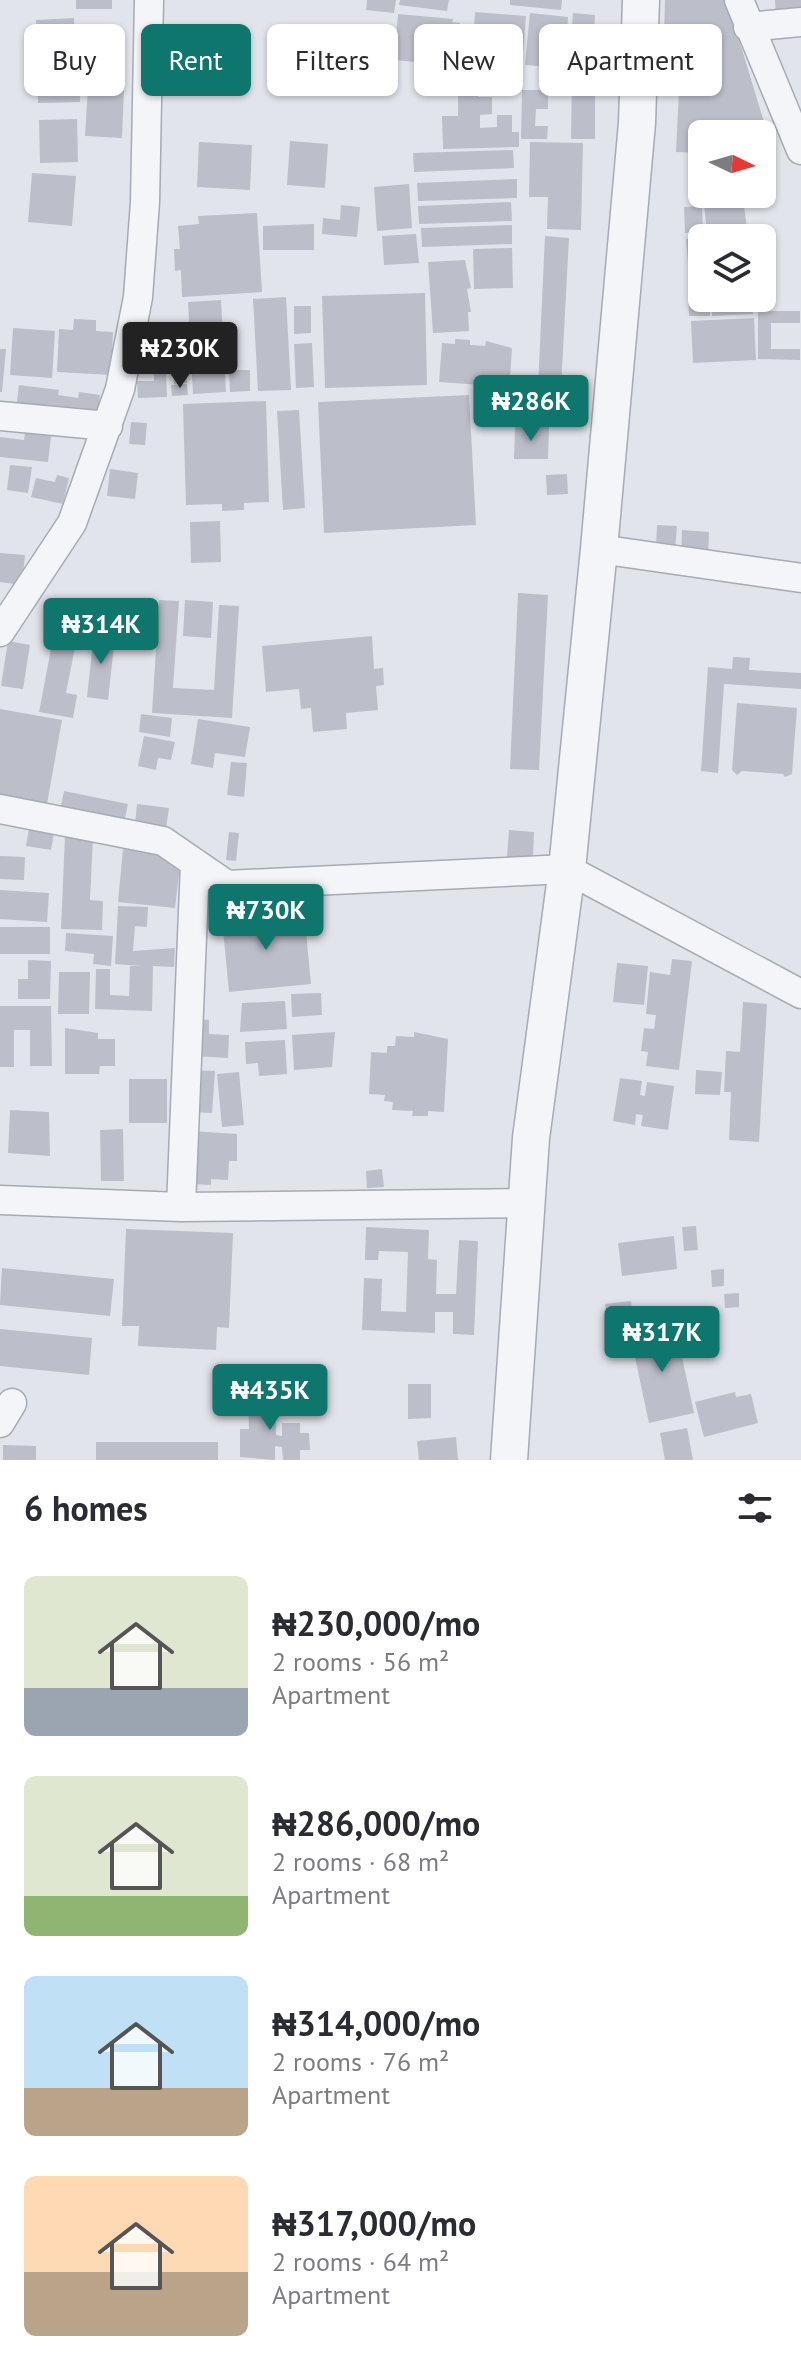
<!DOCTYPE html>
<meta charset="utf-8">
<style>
:root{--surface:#fff;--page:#f2f2f3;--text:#2b2b33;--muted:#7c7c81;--accent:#0f766e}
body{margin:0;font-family:"PT Sans",sans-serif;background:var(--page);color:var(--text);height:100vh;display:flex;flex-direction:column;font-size:30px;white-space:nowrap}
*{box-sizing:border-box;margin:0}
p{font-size:26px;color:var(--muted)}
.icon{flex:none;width:44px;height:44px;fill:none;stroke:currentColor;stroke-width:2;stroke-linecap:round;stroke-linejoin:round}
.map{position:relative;height:1460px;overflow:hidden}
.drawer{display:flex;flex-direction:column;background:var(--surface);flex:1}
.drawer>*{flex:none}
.hud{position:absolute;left:24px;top:24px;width:754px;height:72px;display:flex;gap:16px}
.needle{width:52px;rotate:95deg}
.fabs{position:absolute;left:688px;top:120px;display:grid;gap:16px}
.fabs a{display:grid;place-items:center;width:88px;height:88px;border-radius:12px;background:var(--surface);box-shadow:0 2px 6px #0004;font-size:40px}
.price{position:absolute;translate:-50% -68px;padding:0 18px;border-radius:8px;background:var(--accent);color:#fff;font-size:26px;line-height:52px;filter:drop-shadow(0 2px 4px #0008)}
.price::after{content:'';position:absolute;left:50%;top:48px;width:24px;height:18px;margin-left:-12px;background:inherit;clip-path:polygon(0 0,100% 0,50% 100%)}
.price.current{background:#222;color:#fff}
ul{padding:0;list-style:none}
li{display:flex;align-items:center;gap:24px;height:200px;padding:0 24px}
li span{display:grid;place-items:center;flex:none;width:224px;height:160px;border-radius:12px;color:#555}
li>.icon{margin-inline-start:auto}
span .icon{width:96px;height:96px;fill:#fffc;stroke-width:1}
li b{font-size:34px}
h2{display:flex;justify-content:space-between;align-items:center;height:96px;padding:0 24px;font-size:34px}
.pill{padding:0 28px;border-radius:12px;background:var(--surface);box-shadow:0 2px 6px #0004;font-size:28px;line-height:72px}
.pill.current{background:var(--accent);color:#fff}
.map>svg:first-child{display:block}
.building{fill:#bcbfca}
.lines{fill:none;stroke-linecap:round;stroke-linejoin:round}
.minor-casing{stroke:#a6aab4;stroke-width:31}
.tertiary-casing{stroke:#a6aab4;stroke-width:39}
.minor{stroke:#f4f5f8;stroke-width:28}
.tertiary{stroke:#f4f5f8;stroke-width:36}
</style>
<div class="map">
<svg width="801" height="1460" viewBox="0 0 801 1460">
<rect width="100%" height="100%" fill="#e1e4ea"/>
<path class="building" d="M 76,0 L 112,0 L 112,9 L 76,9 Z
M 367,0 L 396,0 L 394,13 L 366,10 Z
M 400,0 L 449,0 L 447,11 L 399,5 Z
M 510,0 L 562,0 L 561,10 L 510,5 Z
M 665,0 L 727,0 L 767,132 L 702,134 L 702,153 L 676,152 L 680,70 L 663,70 Z
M 775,0 L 801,0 L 801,17 L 776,18 Z
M 475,12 L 526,16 L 522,65 L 472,61 Z
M 530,13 L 568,17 L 567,32 L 541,29 L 539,47 L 566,49 L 564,68 L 525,65 Z
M 573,13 L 595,15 L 592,65 L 569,63 Z
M 398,14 L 453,19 L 452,22 L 460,23 L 458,41 L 451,41 L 449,65 L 394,60 Z
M 74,18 L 75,55 L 37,57 L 36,20 Z
M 79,57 L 80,102 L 38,103 L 37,58 Z
M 572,80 L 595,80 L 595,139 L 571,139 Z
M 88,88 L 124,90 L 122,138 L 85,136 Z
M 522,90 L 548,90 L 548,109 L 536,109 L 535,126 L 548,126 L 547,139 L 521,139 Z
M 478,91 L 478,97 L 492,97 L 492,114 L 480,115 L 480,128 L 497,127 L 497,115 L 512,115 L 512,132 L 519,132 L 519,147 L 443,149 L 442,116 L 458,116 L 458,92 Z
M 77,119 L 78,162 L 40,163 L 39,120 Z
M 290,141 L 328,144 L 325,188 L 287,185 Z
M 199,142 L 252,145 L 250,190 L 197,187 Z
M 530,142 L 583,143 L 581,230 L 547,229 L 548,197 L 529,197 Z
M 513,150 L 514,168 L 414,172 L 413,153 Z
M 32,173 L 76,176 L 72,226 L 28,222 Z
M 517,179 L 517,198 L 418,201 L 417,183 Z
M 409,184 L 412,228 L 377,231 L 374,187 Z
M 743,199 L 747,228 L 707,233 L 704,204 Z
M 511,202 L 512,221 L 419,224 L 418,206 Z
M 341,205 L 360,207 L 357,237 L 322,234 L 323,218 L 340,220 Z
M 702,206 L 703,232 L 685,233 L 684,207 Z
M 257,213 L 262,292 L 182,297 L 181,270 L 175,271 L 174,249 L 180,249 L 178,226 L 199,224 L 198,216 Z
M 314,224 L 314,250 L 263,250 L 263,226 Z
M 512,225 L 512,244 L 422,247 L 421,228 Z
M 416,234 L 419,263 L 384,265 L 382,236 Z
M 545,236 L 569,238 L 561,388 L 538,387 Z
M 700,237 L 701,262 L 688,263 L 686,239 Z
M 512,248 L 513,288 L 474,289 L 473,249 Z
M 465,260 L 471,288 L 467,289 L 471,312 L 468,312 L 469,331 L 433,333 L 428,262 Z
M 702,289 L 702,298 L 710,298 L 710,316 L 689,316 L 688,290 Z
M 425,293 L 427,385 L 325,388 L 322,296 Z
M 286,297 L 291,390 L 258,391 L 253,299 Z
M 712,298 L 752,298 L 753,314 L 712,316 Z
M 221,300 L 226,392 L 193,394 L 188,302 Z
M 294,306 L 311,306 L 311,333 L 294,334 Z
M 758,311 L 800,311 L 800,323 L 771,323 L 771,349 L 800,349 L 800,360 L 758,359 Z
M 754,318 L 756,360 L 693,363 L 691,321 Z
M 74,319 L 96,320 L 96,331 L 113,332 L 111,375 L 57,372 L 59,329 L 73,330 Z
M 13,328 L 55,331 L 52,378 L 10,375 Z
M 455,339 L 470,340 L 470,345 L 485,346 L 486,341 L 512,348 L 510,379 L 483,377 L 482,385 L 439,382 L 442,343 L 455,344 Z
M 312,343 L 314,387 L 296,388 L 294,344 Z
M 0,349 L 6,349 L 2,392 L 0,392 Z
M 186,365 L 187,383 L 174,384 L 173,366 Z
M 154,369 L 166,369 L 167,397 L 138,398 L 137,381 L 154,381 Z
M 229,370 L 250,370 L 250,391 L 230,392 Z
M 187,384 L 188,395 L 172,396 L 171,385 Z
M 19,385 L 59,390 L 58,395 L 78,398 L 79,392 L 100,395 L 97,420 L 16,410 Z
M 469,395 L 476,525 L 324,533 L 318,402 Z
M 266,401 L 269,502 L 244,503 L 244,510 L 222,511 L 222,504 L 186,505 L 183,404 Z
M 299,410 L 305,508 L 283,510 L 277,411 Z
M 131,422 L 147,423 L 145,445 L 129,444 Z
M 26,425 L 52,428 L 48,462 L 0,457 L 0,437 L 24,440 Z
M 515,426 L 549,427 L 548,459 L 514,459 Z
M 10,465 L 32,467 L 28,493 L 7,490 Z
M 110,469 L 138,473 L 135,499 L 107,496 Z
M 567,474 L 568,494 L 547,495 L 546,475 Z
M 57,475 L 69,478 L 63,504 L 31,497 L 36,478 L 55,482 Z
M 220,521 L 221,562 L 191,563 L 190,522 Z
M 657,525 L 677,526 L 675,549 L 656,548 Z
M 682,530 L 709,532 L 708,557 L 681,555 Z
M 0,553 L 25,555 L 22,585 L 0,582 Z
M 518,593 L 548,595 L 539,770 L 510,769 Z
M 159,600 L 179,601 L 173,688 L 214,690 L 219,605 L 239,606 L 232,718 L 152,713 Z
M 185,600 L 213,602 L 211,638 L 183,636 Z
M 54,633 L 77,637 L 66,693 L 77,695 L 73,718 L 39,712 Z
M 94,633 L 115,636 L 108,700 L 87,697 Z
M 372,636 L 374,669 L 383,668 L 384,685 L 376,686 L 378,710 L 346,713 L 347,729 L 313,732 L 311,708 L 301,709 L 299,689 L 266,692 L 262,646 Z
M 8,641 L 30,645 L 23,689 L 1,686 Z
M 733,657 L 750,658 L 749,670 L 801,673 L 801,689 L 724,684 L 718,773 L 701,771 L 708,667 L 732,669 Z
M 737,703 L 797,708 L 792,774 L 785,777 L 783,774 L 742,771 L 737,775 L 732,770 Z
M 0,709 L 62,720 L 47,804 L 0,796 Z
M 141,714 L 172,718 L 170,737 L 139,732 Z
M 198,719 L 250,727 L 245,757 L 215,753 L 213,768 L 191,764 Z
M 144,736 L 175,742 L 171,760 L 158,758 L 156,770 L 138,766 Z
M 231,762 L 247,763 L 244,797 L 227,795 Z
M 64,791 L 128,804 L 124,823 L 60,810 Z
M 137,804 L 169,808 L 166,828 L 135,824 Z
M 30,823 L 55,827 L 51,850 L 26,846 Z
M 509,830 L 534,832 L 533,858 L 507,857 Z
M 229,832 L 239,833 L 236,861 L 226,860 Z
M 65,836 L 93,837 L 90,900 L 103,901 L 102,930 L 61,929 Z
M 123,849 L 181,856 L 175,908 L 118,902 Z
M 0,856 L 25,857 L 24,880 L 0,879 Z
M 0,890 L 49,893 L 47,922 L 0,919 Z
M 118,906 L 148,907 L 147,927 L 135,926 L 133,951 L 175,948 L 174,967 L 153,966 L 152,1011 L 95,1009 L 96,969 L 110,969 L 110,995 L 129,996 L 130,966 L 142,966 L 115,964 Z
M 304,911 L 311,984 L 229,992 L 222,919 Z
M 0,927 L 50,927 L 50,954 L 0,954 Z
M 66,933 L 113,936 L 111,966 L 93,964 L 94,954 L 65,951 Z
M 672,959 L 692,961 L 679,1070 L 646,1066 L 648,1052 L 641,1051 L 644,1028 L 654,1029 L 656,1015 L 646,1014 L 650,972 L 670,975 Z
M 28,960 L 51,961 L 50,999 L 18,999 L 18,979 L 28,979 Z
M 617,963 L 648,966 L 644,1005 L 613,1002 Z
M 59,972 L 90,972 L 89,1014 L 58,1014 Z
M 321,993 L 322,1015 L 292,1017 L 291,994 Z
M 285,1001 L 287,1029 L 240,1032 L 242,1003 Z
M 743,1002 L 767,1004 L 759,1142 L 729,1140 L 731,1092 L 724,1092 L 726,1051 L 740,1052 Z
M 0,1006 L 51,1006 L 52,1066 L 30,1066 L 30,1030 L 14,1030 L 14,1067 L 0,1067 Z
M 194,1019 L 209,1020 L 209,1034 L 229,1035 L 228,1058 L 192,1056 Z
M 65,1028 L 98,1033 L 98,1039 L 115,1039 L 115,1066 L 100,1066 L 99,1074 L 65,1074 Z
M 335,1032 L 332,1067 L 294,1070 L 292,1035 Z
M 414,1032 L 448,1039 L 444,1112 L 428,1111 L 428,1116 L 412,1116 L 413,1111 L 392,1110 L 393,1102 L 384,1101 L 385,1095 L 369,1094 L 371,1052 L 387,1053 L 387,1046 L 395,1046 L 396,1036 L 414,1037 Z
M 285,1040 L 287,1074 L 259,1076 L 258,1063 L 246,1064 L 245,1042 Z
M 192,1070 L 215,1071 L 212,1113 L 189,1112 Z
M 696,1070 L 722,1072 L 720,1095 L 695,1094 Z
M 239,1072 L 244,1125 L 222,1127 L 217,1074 Z
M 620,1078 L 642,1081 L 640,1095 L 645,1096 L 647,1082 L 674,1086 L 668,1130 L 641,1126 L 643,1115 L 636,1114 L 635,1125 L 613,1121 Z
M 129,1079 L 167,1079 L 167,1123 L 129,1123 Z
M 10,1110 L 49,1112 L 50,1156 L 8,1153 Z
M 123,1129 L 124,1181 L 101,1181 L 100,1130 Z
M 191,1131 L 237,1134 L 237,1161 L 229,1161 L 228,1180 L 211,1179 L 211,1185 L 189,1184 Z
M 382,1169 L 384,1187 L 367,1188 L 366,1171 Z
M 696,1226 L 698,1250 L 684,1251 L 682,1227 Z
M 366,1227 L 429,1230 L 428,1259 L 437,1260 L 436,1294 L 456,1294 L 459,1240 L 478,1241 L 474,1335 L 453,1334 L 453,1312 L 435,1312 L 435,1333 L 362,1330 L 364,1278 L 382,1279 L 381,1311 L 406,1312 L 408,1252 L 379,1251 L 378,1260 L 365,1260 Z
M 126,1229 L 233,1233 L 229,1328 L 217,1327 L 216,1350 L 138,1346 L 139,1326 L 122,1326 Z
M 674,1236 L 677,1269 L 622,1276 L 618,1243 Z
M 2,1268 L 114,1279 L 110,1316 L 0,1305 Z
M 724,1269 L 724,1286 L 712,1287 L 711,1270 Z
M 739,1293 L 739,1307 L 725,1308 L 724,1294 Z
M 631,1301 L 633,1316 L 608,1320 L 605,1304 Z
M 675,1324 L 694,1413 L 649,1423 L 630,1334 Z
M 0,1329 L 92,1338 L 89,1375 L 0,1366 Z
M 408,1384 L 431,1384 L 431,1418 L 408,1419 Z
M 248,1392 L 275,1392 L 276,1435 L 282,1436 L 282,1423 L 300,1423 L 300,1433 L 309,1433 L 310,1450 L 300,1450 L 300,1460 L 283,1460 L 282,1447 L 275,1446 L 275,1460 L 240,1457 L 240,1429 L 249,1429 Z
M 735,1392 L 736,1397 L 751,1394 L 758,1423 L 704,1437 L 695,1402 Z
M 687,1428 L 693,1460 L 665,1460 L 660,1433 Z
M 456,1437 L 458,1460 L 419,1460 L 417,1441 Z
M 96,1442 L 218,1442 L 218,1460 L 96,1460 Z
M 3,1445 L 36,1446 L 36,1460 L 3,1460 Z"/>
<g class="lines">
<defs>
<path id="minor" d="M 739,0 L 801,150
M 748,27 L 801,22
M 0,416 L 108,426
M 599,549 L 801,578
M 0,632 L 72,523 L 120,389 L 138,297 L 145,202 L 149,0
M 0,809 L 163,841 L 227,885 L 567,869 L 801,994
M 0,1200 L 181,1207 L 527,1203
M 181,1207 L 195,863
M 0,1423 L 12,1403"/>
<path id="tertiary" d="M 509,1460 L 531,1138 L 567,869 L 599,549 L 637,123 L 641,0"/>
</defs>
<use href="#minor" class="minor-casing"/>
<use href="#tertiary" class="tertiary-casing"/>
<use href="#minor" class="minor"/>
<use href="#tertiary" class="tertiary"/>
</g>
</svg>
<div class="fabs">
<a><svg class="needle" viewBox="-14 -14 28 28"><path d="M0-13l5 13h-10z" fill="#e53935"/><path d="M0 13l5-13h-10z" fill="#7c7c81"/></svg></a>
<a><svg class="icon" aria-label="layers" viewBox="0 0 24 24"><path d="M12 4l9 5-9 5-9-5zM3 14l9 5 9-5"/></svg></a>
</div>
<b class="price current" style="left:180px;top:390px">₦230K</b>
<b class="price" style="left:531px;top:443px">₦286K</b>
<b class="price" style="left:101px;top:666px">₦314K</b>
<b class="price" style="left:266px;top:952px">₦730K</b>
<b class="price" style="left:662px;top:1374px">₦317K</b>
<b class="price" style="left:270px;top:1432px">₦435K</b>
<div class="hud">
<a class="pill">Buy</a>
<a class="pill current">Rent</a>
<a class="pill">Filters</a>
<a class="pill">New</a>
<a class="pill">Apartment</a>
</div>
</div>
<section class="drawer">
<h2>6 homes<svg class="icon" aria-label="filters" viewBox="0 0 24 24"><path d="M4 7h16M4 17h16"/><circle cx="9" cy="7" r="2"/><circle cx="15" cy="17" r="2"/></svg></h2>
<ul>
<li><span style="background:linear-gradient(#dfe7d0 70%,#9aa5b1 0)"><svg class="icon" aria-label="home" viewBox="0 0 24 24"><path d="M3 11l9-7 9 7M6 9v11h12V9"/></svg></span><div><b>₦230,000/mo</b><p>2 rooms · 56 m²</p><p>Apartment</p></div></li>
<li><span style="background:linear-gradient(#dfe7d0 75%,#8fb573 0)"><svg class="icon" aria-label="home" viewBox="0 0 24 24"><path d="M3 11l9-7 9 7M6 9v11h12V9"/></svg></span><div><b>₦286,000/mo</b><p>2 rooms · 68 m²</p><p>Apartment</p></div></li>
<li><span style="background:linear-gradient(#bfe0f5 70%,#b9a48a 0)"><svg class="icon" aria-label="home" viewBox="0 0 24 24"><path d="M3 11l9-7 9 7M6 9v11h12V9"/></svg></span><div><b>₦314,000/mo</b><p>2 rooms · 76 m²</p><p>Apartment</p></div></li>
<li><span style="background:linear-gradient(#ffd9b3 60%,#b9a48a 0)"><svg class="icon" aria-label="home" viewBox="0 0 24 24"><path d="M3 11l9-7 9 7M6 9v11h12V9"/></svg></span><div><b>₦317,000/mo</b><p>2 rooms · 64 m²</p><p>Apartment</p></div></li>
</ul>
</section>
